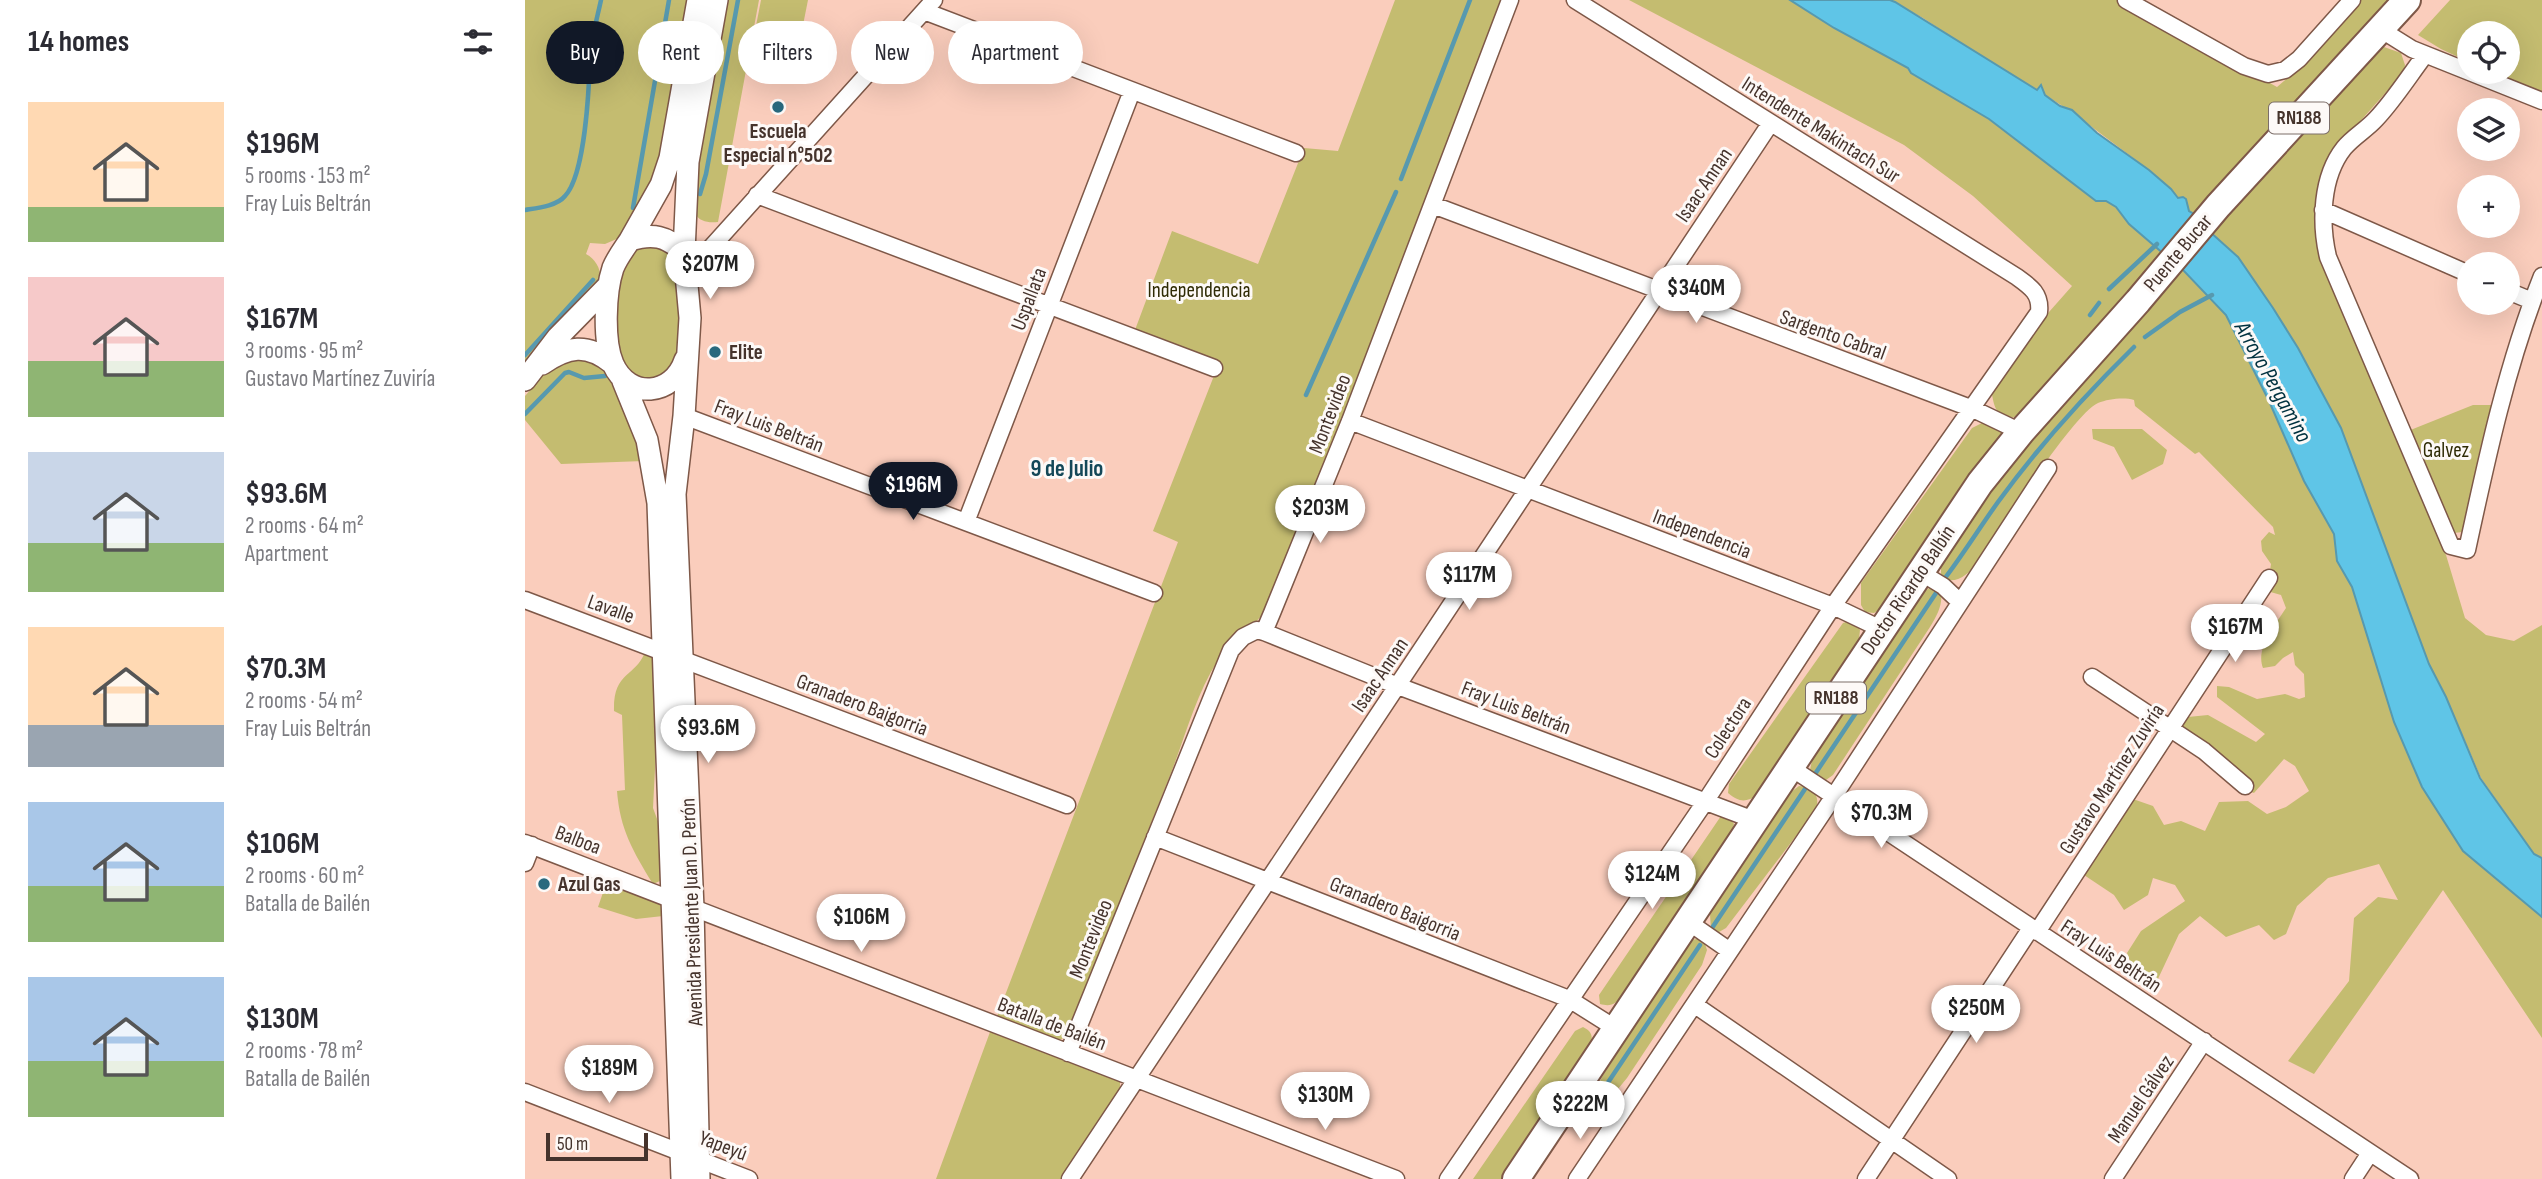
<!DOCTYPE html>
<meta charset="utf-8">
<style>
:root{--surface:#fff;--page:#f2f2f3;--text:#2b2b33;--muted:#7c7c81;--accent:#111827}
body{margin:0;font-family:"Sofia Sans Condensed",sans-serif;background:var(--page);color:var(--text);height:100vh;display:flex;flex-direction:column;font-size:26px;white-space:nowrap}
*{box-sizing:border-box;margin:0}
p{font-size:23px;color:var(--muted)}
.icon{flex:none;width:38px;height:38px;fill:none;stroke:currentColor;stroke-width:2;stroke-linecap:round;stroke-linejoin:round}
.map{position:relative;flex:1;overflow:hidden}
.side{display:flex;flex-direction:column;background:var(--surface);width:525px}
.side>*{flex:none}
.top-card{position:absolute;left:21px;top:21px;width:665px;height:63px;display:flex;gap:14px}
.controls{position:absolute;left:1932px;top:21px;display:grid;gap:14px}
.controls a{display:grid;place-items:center;width:63px;height:63px;border-radius:50%;background:var(--surface);box-shadow:0 7px 28px #0002;font-size:35px}
.scale{position:absolute;left:21px;bottom:18px;width:102px;box-sizing:border-box;padding-left:7px;border:4px solid #45332c;border-top:0;font-size:19px;line-height:24px;white-space:nowrap;color:#45332c;-webkit-text-stroke:5px #fdf9f7;paint-order:stroke}
.price{position:absolute;translate:-50% -60px;padding:0 16px;border-radius:24px;background:#fff;color:#222;font-size:23px;line-height:46px;filter:drop-shadow(0 2px 4px #0008)}
.price::after{content:'';position:absolute;left:50%;top:42px;width:21px;height:16px;margin-left:-10px;background:inherit;clip-path:polygon(0 0,100% 0,50% 100%)}
.price.on{background:var(--accent);color:#fff}
ul{padding:0;list-style:none}
li{display:flex;align-items:center;gap:21px;height:175px;padding:0 28px}
li span{display:grid;place-items:center;flex:none;width:196px;height:140px;border-radius:0px;color:#555}
li>.icon{margin-inline-start:auto}
span .icon{width:84px;height:84px;fill:#fffc;stroke-width:1}
li b{font-size:30px}
h2{display:flex;justify-content:space-between;align-items:center;height:84px;padding:0 28px;font-size:30px}
.pill{padding:0 24px;border-radius:32px;background:var(--surface);box-shadow:0 7px 28px #0002;font-size:24px;line-height:63px}
.pill.on{background:var(--accent);color:#fff}
main{display:flex;flex:1;min-height:0}
.map>svg:first-child{display:block}
.green{fill:#c4bc70}
.water{fill:#5fc5e7;stroke:#5799af;stroke-width:2}
.lines{fill:none;stroke-linecap:round;stroke-linejoin:round}
.stream{stroke:#5799af;stroke-width:4.5}
.minor-casing{stroke:#7e5848;stroke-width:19}
.secondary-casing{stroke:#7e5848;stroke-width:24}
.trunk-casing{stroke:#7e5848;stroke-width:30}
.minor{stroke:#fff;stroke-width:16}
.secondary{stroke:#fff;stroke-width:21}
.trunk{stroke:#fff;stroke-width:26}
.poi-dot{fill:#29697e;stroke:#fdf9f7;stroke-width:2.5}
.labels{text-anchor:middle;dominant-baseline:central;stroke-width:6;stroke-linejoin:round;paint-order:stroke}
.shield{fill:#fdf9f7;stroke:#7c6e69;stroke-width:2}
.shield-label{font-size:19px;font-weight:bold;fill:#45332c}
.street-label{font-size:21px;fill:#45332c;stroke:#fdf9f7}
.poi-label{font-size:21px;font-weight:bold;fill:#45332c;stroke:#fdf9f7;text-anchor:start}
.park-label{font-size:21px;fill:#2f2b05;stroke:#fdf9f7}
.water-label{font-size:23px;font-style:italic;fill:#00313f;stroke:#fdf9f7}
.neighbourhood-label{font-size:23px;font-weight:bold;fill:#144858;stroke:#fdf9f7}
</style>
<main>
<section class="side">
<h2>14 homes<svg class="icon" aria-label="filters" viewBox="0 0 24 24"><path d="M4 7h16M4 17h16"/><circle cx="9" cy="7" r="2"/><circle cx="15" cy="17" r="2"/></svg></h2>
<ul>
<li><span style="background:linear-gradient(#ffd9b3 75%,#8fb573 0)"><svg class="icon" aria-label="home" viewBox="0 0 24 24"><path d="M3 11l9-7 9 7M6 9v11h12V9"/></svg></span><div><b>$196M</b><p>5 rooms · 153 m²</p><p>Fray Luis Beltrán</p></div></li>
<li><span style="background:linear-gradient(#f6c9c9 60%,#8fb573 0)"><svg class="icon" aria-label="home" viewBox="0 0 24 24"><path d="M3 11l9-7 9 7M6 9v11h12V9"/></svg></span><div><b>$167M</b><p>3 rooms · 95 m²</p><p>Gustavo Martínez Zuviría</p></div></li>
<li><span style="background:linear-gradient(#c9d6e8 65%,#8fb573 0)"><svg class="icon" aria-label="home" viewBox="0 0 24 24"><path d="M3 11l9-7 9 7M6 9v11h12V9"/></svg></span><div><b>$93.6M</b><p>2 rooms · 64 m²</p><p>Apartment</p></div></li>
<li><span style="background:linear-gradient(#ffd9b3 70%,#9aa5b1 0)"><svg class="icon" aria-label="home" viewBox="0 0 24 24"><path d="M3 11l9-7 9 7M6 9v11h12V9"/></svg></span><div><b>$70.3M</b><p>2 rooms · 54 m²</p><p>Fray Luis Beltrán</p></div></li>
<li><span style="background:linear-gradient(#a9c7e8 60%,#8fb573 0)"><svg class="icon" aria-label="home" viewBox="0 0 24 24"><path d="M3 11l9-7 9 7M6 9v11h12V9"/></svg></span><div><b>$106M</b><p>2 rooms · 60 m²</p><p>Batalla de Bailén</p></div></li>
<li><span style="background:linear-gradient(#a9c7e8 60%,#8fb573 0)"><svg class="icon" aria-label="home" viewBox="0 0 24 24"><path d="M3 11l9-7 9 7M6 9v11h12V9"/></svg></span><div><b>$130M</b><p>2 rooms · 78 m²</p><p>Batalla de Bailén</p></div></li>
</ul>
</section>
<div class="map">
<svg width="2017" height="1179" viewBox="0 0 2017 1179">
<rect width="100%" height="100%" fill="#facdbc"/>
<path class="green" d="M 0,0 L 166,0 L 136,166 L 94,238 L 80,244 L 65,243 L 61,254 C 72,260 77,271 75,283 L 0,369 Z
M 197,0 L 234,0 L 193,222 C 184,223 174,222 170,213 C 157,187 191,36 197,0 Z
M 236,0 L 283,0 L 269,70 L 224,62 Z
M 870,0 L 978,0 L 817,419 L 738,614 C 724,631 707,638 693,660 C 669,698 659,742 642,783 C 609,866 576,949 543,1032 L 537,1039 L 530,1040 L 471,1019 L 653,542 L 628,531 L 694,363 L 610,330 L 647,231 L 733,264 L 779,148 L 813,151 Z
M 1104,0 L 1265,0 L 1309,28 L 1383,68 L 1386,73 L 1464,118 L 1571,201 L 1581,201 L 1591,207 L 1604,224 L 1640,255 L 1492,416 C 1475,423 1469,409 1467,394 L 1524,312 L 1547,286 L 1448,196 L 1379,145 Z
M 1365,0 L 1595,0 L 1752,87 L 1768,73 L 1832,0 L 1863,0 L 1669,214 L 1664,211 L 1646,189 L 1624,170 L 1547,112 L 1520,95 L 1517,86 L 1512,90 L 1491,79 L 1398,18 Z
M 1925,0 L 2017,0 L 2017,94 L 1966,72 L 1983,72 L 1983,33 L 1944,33 L 1944,62 L 1916,49 L 1893,35 Z
M 1859,47 L 1876,53 L 1880,65 L 1879,72 L 1823,135 L 1805,162 L 1802,266 L 1921,555 L 1940,618 L 1961,635 L 1989,641 L 2017,625 L 2017,858 L 2009,854 L 1956,778 L 1921,697 L 1904,664 L 1816,428 L 1684,231 L 1854,48 Z
M 132,244 L 148,255 L 151,267 L 154,300 L 152,353 L 147,369 L 139,379 L 119,383 C 113,379 105,375 101,370 C 86,345 85,261 116,247 C 120,245 127,245 132,244 Z
M 1657,269 L 1701,315 L 1744,401 L 1779,481 L 1809,534 L 1812,561 L 1827,587 L 1869,722 L 1897,787 L 1997,898 L 2017,917 L 2017,1038 L 1918,890 L 1789,1074 L 1763,1061 L 1824,981 L 1829,918 L 1853,897 L 1873,900 L 1854,864 L 1803,878 L 1772,906 L 1761,934 L 1749,940 L 1734,925 L 1701,937 L 1675,916 L 1654,934 L 1632,981 L 1610,975 L 1602,953 L 1616,931 L 1660,901 L 1650,885 L 1628,878 L 1623,895 L 1599,910 L 1589,895 L 1556,873 L 1605,798 L 1628,806 L 1639,825 L 1656,821 L 1680,831 L 1694,802 L 1723,801 L 1742,814 L 1761,807 L 1784,791 L 1770,766 L 1759,759 L 1729,793 L 1708,784 L 1656,729 L 1663,717 L 1683,715 L 1731,742 L 1740,734 L 1692,697 L 1692,686 L 1704,687 L 1732,699 L 1760,694 L 1774,699 L 1780,697 L 1779,674 L 1770,665 L 1768,652 L 1758,658 L 1750,666 L 1738,668 C 1730,648 1751,624 1761,608 L 1756,595 L 1742,591 L 1746,564 L 1737,551 L 1736,541 L 1744,532 L 1750,535 L 1748,527 L 1674,452 L 1670,454 L 1610,406 L 1609,400 C 1599,397 1583,399 1573,403 C 1548,414 1473,533 1453,562 C 1443,573 1437,582 1421,580 L 1416,574 L 1416,563 L 1429,542 L 1488,460 L 1573,358 Z
M 53,356 L 79,368 L 96,397 L 119,461 L 36,464 L 0,420 L 0,396 L 22,371 Z
M 1948,405 L 1967,405 L 1955,449 L 1938,532 L 1928,533 L 1878,433 Z
M 1459,422 L 1478,429 L 1478,437 L 1418,517 L 1355,609 L 1349,613 L 1340,612 L 1336,605 L 1336,583 L 1447,428 Z
M 1567,429 L 1617,429 L 1642,450 L 1638,464 L 1607,480 L 1589,447 L 1568,439 Z
M 1407,586 L 1415,588 C 1419,603 1413,614 1405,627 L 1308,775 L 1301,780 L 1291,777 L 1285,770 L 1287,760 L 1396,594 Z
M 1324,621 L 1331,623 L 1335,630 L 1334,639 L 1233,795 C 1220,803 1214,802 1203,793 L 1204,784 L 1318,623 Z
M 120,652 L 129,658 L 134,747 L 131,750 L 128,808 L 135,827 L 138,876 L 135,881 L 128,884 C 108,851 95,830 92,791 L 100,790 L 97,715 L 89,711 C 88,671 110,678 120,652 Z
M 1274,786 C 1290,787 1296,798 1290,811 L 1201,928 L 1194,932 L 1186,930 L 1185,914 L 1266,792 Z
M 1196,816 L 1204,817 L 1209,824 L 1207,832 L 1098,995 C 1091,1004 1086,1007 1075,1004 L 1074,995 Z
M 82,881 L 133,902 L 138,909 L 138,916 L 111,919 L 73,907 Z
M 1175,938 L 1179,941 L 1182,950 L 1177,965 L 1102,1078 L 1088,1095 L 1077,1100 L 1072,1096 L 1072,1088 L 1077,1077 L 1161,946 L 1167,940 Z
M 1058,1027 C 1066,1031 1068,1035 1066,1043 L 976,1179 L 948,1179 L 1050,1031 Z
M 465,1032 L 595,1082 L 595,1093 L 537,1179 L 411,1179 Z"/>
<path class="water" d="M 1265,0 L 1365,0 L 1370,2 L 1512,90 L 1516,85 L 1520,95 L 1535,106 L 1547,110 L 1572,133 L 1624,170 L 1646,189 L 1653,198 L 1658,197 L 1661,199 L 1664,211 L 1669,214 L 1640,255 L 1604,224 L 1591,207 L 1581,201 L 1571,201 L 1464,119 L 1386,73 L 1383,68 L 1309,28 Z
M 1684,231 L 1713,257 L 1748,308 L 1773,348 L 1816,428 L 1904,664 L 1921,697 L 1955,778 L 2009,854 L 2017,858 L 2017,917 L 1938,851 L 1897,787 L 1869,722 L 1827,587 L 1812,561 L 1809,534 L 1779,481 L 1744,401 L 1701,315 L 1657,269 Z"/>
<g class="lines">
<path class="stream" d="M 876,179 L 945,0
M 175,194 L 181,174 L 213,0
M 108,208 L 144,0
M 0,210 C 12,208 32,206 40,196 C 60,175 64,88 65,59 C 66,39 72,19 76,0
M 1584,289 L 1632,244
M 1565,315 L 1574,303
M 1620,337 L 1655,312 L 1687,295
M 0,355 L 68,280
M 781,395 L 871,192
M 0,414 L 40,373 L 44,372 L 59,378 L 80,376
M 1420,578 C 1439,553 1455,527 1473,502 C 1513,447 1560,395 1609,347
M 1290,774 L 1413,590
M 1187,928 L 1280,789
M 1078,1096 L 1082,1084 L 1175,945"/>
<defs>
<path id="minor" d="M 1601,0 L 1719,66 L 1743,74 L 1760,70 L 1774,59 L 1827,0
M 399,11 L 771,153
M 1855,29 L 1887,49 L 2017,101
M 1900,55 C 1884,76 1869,100 1851,119 C 1841,130 1828,137 1819,148 C 1796,177 1795,223 1803,257 L 1926,546 L 1942,550 C 1962,457 1982,364 2017,276
M 232,195 L 689,368
M 908,205 L 1448,409 L 1496,432
M 1798,210 L 1944,274
M 163,273 L 409,0
M 1983,291 L 2007,301
M 159,416 L 629,593
M 825,421 L 1308,606 L 1356,629
M 441,522 L 607,91
M 1395,572 L 1418,586 L 1435,602
M 0,600 L 542,805
M 739,632 L 873,686 L 1229,820
M 1567,677 L 1679,751 L 1720,786
M 1265,767 L 1885,1179
M 630,837 L 1044,999 L 1090,1028
M 0,843 L 871,1179
M 0,863 L 7,845
M 1162,921 L 1205,951
M 1512,932 L 1744,578
M 1170,1005 L 1423,1179
M 543,1053 L 706,650 L 718,637 L 732,630 L 739,632 L 747,613 L 825,421 L 985,0
M 0,1092 L 224,1179
M 1048,1094 L 1089,1124
M 545,1179 L 1245,124
M 923,1179 L 1180,802 L 1308,606 L 1514,312 C 1516,294 1506,287 1492,277 L 1050,0
M 1052,1179 L 1309,796 L 1523,468
M 1341,1179 L 1506,928
M 1588,1179 L 1679,1041
M 1828,1179 L 1845,1153"/>
<path id="secondary" d="M 105,240 L 136,185 L 145,158 L 173,0
M 159,252 C 141,236 128,233 105,240 C 99,249 92,258 88,268 C 80,292 78,341 88,364 C 104,400 148,396 160,360
M 17,364 C 43,346 62,343 87,363
M 0,380 L 33,337 L 84,285
M 98,381 L 122,440 L 133,503 L 157,1179
M 174,1179 L 168,908 L 150,494 L 159,416 L 165,318 L 159,252 L 163,162 L 192,0"/>
<path id="trunk" d="M 991,1179 L 1455,483 L 1496,432 L 1613,301 L 1693,206 L 1882,0"/>
</defs>
<use href="#minor" class="minor-casing"/>
<use href="#secondary" class="secondary-casing"/>
<use href="#trunk" class="trunk-casing"/>
<use href="#minor" class="minor"/>
<use href="#secondary" class="secondary"/>
<use href="#trunk" class="trunk"/>
</g>
<g class="poi-dot">
<circle cx="253" cy="107" r="7"/>
<circle cx="190" cy="352" r="7"/>
<circle cx="19" cy="884" r="7"/>
</g>
<g class="labels">
<g class="shield">
<rect x="1744" y="102.5" width="60" height="31" rx="5"/>
<rect x="1281" y="682.5" width="60" height="31" rx="5"/>
</g>
<g class="shield-label">
<text x="1774" y="118">RN188</text>
<text x="1311" y="698">RN188</text>
</g>
<g class="street-label">
<text transform="translate(1296 130) rotate(32)">Intendente Makintach Sur</text>
<text transform="translate(1179 185) rotate(-56)">Isaac Annan</text>
<text transform="translate(1653 253) rotate(-50)">Puente Bucar</text>
<text transform="translate(504 299) rotate(-69)">Uspallata</text>
<text transform="translate(1308 335) rotate(20)">Sargento Cabral</text>
<text transform="translate(805 414) rotate(-69)">Montevideo</text>
<text transform="translate(244 426) rotate(21)">Fray Luis Beltrán</text>
<text transform="translate(1177 534) rotate(21)">Independencia</text>
<text transform="translate(1383 590) rotate(-56)">Doctor Ricardo Balbín</text>
<text transform="translate(86 609) rotate(20)">Lavalle</text>
<text transform="translate(855 675) rotate(-56)">Isaac Annan</text>
<text transform="translate(337 705) rotate(21)">Granadero Baigorria</text>
<text transform="translate(991 708) rotate(21)">Fray Luis Beltrán</text>
<text transform="translate(1203 728) rotate(-57)">Colectora</text>
<text transform="translate(1587 779) rotate(-57)">Gustavo Martínez Zuviría</text>
<text transform="translate(53 840) rotate(21)">Balboa</text>
<text transform="translate(870 909) rotate(22)">Granadero Baigorria</text>
<text transform="translate(167 912) rotate(-92)">Avenida Presidente Juan D. Perón</text>
<text transform="translate(566 939) rotate(-68)">Montevideo</text>
<text transform="translate(1586 956) rotate(33)">Fray Luis Beltrán</text>
<text transform="translate(527 1024) rotate(21)">Batalla de Bailén</text>
<text transform="translate(1616 1099) rotate(-56)">Manuel Gálvez</text>
<text transform="translate(198 1146) rotate(21)">Yapeyú</text>
</g>
<g class="poi-label">
<text x="253" y="131" text-anchor="middle">Escuela<tspan x="253" dy="24">Especial n°502</tspan></text>
<text x="204" y="352">Elite</text>
<text x="33" y="884">Azul Gas</text>
</g>
<g class="park-label">
<text x="674" y="290">Independencia</text>
<text x="1921" y="450">Galvez</text>
</g>
<g class="water-label">
<text transform="translate(1748 382) rotate(61)">Arroyo Pergamino</text>
</g>
<g class="neighbourhood-label">
<text x="542" y="469">9 de Julio</text>
</g>
</g>
</svg>
<div class="controls">
<a><svg class="icon" aria-label="locate" viewBox="0 0 24 24"><circle cx="12" cy="12" r="6"/><path d="M12 2v4M12 18v4M2 12h4M18 12h4"/></svg></a>
<a><svg class="icon" aria-label="layers" viewBox="0 0 24 24"><path d="M12 4l9 5-9 5-9-5zM3 14l9 5 9-5"/></svg></a>
<a>+</a>
<a>−</a>
</div>
<div class="scale">50 m</div>
<b class="price" style="left:185px;top:301px">$207M</b>
<b class="price" style="left:1171px;top:325px">$340M</b>
<b class="price on" style="left:388px;top:522px">$196M</b>
<b class="price" style="left:795px;top:545px">$203M</b>
<b class="price" style="left:944px;top:612px">$117M</b>
<b class="price" style="left:1710px;top:664px">$167M</b>
<b class="price" style="left:183px;top:765px">$93.6M</b>
<b class="price" style="left:1356px;top:850px">$70.3M</b>
<b class="price" style="left:1127px;top:911px">$124M</b>
<b class="price" style="left:336px;top:954px">$106M</b>
<b class="price" style="left:1451px;top:1045px">$250M</b>
<b class="price" style="left:84px;top:1105px">$189M</b>
<b class="price" style="left:800px;top:1132px">$130M</b>
<b class="price" style="left:1055px;top:1141px">$222M</b>
<div class="top-card">
<a class="pill on">Buy</a>
<a class="pill">Rent</a>
<a class="pill">Filters</a>
<a class="pill">New</a>
<a class="pill">Apartment</a>
</div>
</div>
</main>
